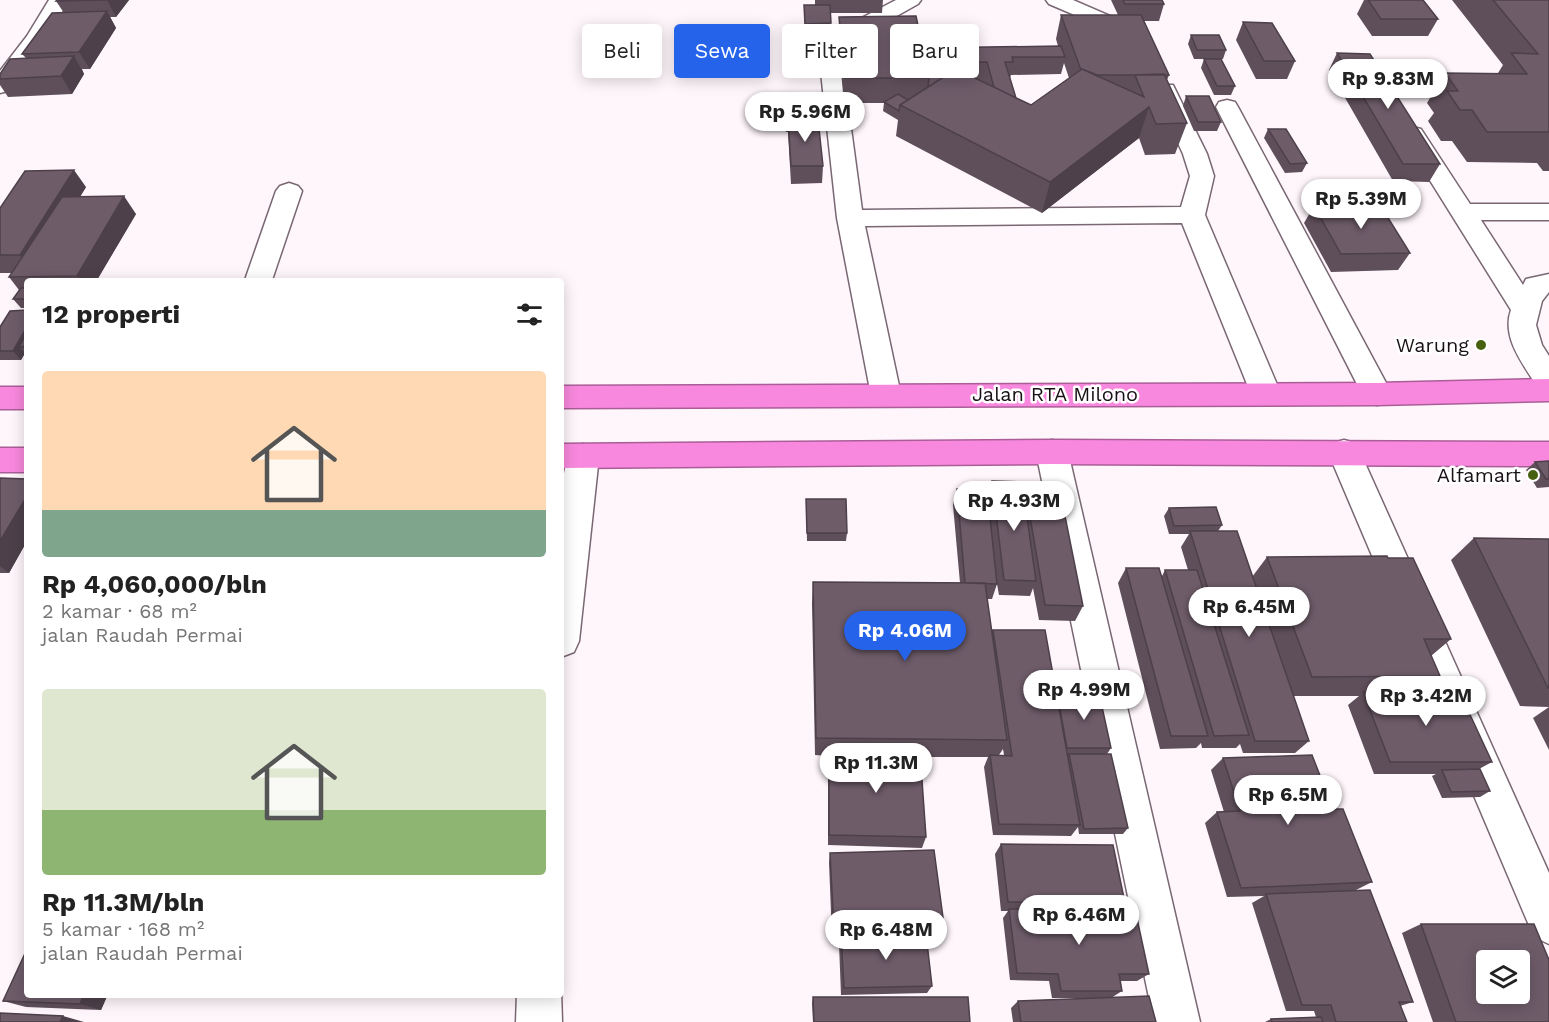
<!DOCTYPE html>
<html lang="id">
<meta charset="utf-8">
<style>
:root{--surface:#fff;--page:#f6f6f6;--text:#222;--muted:#767676;--accent:#2563eb}
body{margin:0;font-family:"Work Sans",sans-serif;background:var(--page);color:var(--text);height:100vh;display:flex;flex-direction:column;font-size:22px;white-space:nowrap}
*{box-sizing:border-box;margin:0}
p{font-size:20px;color:var(--muted)}
.icon{flex:none;width:33px;height:33px;fill:none;stroke:currentColor;stroke-width:2;stroke-linecap:round;stroke-linejoin:round}
.map{position:relative;flex:1;overflow:hidden}
.sheet{position:absolute;left:24px;top:278px;width:540px;height:720px;display:flex;flex-direction:column;background:var(--surface);border-radius:6px;box-shadow:0 3px 15px #0003}
.sheet>*{flex:none}
.banner{position:absolute;left:582px;top:24px;width:570px;height:54px;display:flex;gap:12px}
.buttons{position:absolute;left:1476px;top:950px;display:grid;gap:12px}
.buttons a{display:grid;place-items:center;width:54px;height:54px;border-radius:6px;background:var(--surface);box-shadow:0 3px 15px #0003;font-size:30px}
.price{position:absolute;translate:-50% -51px;padding:0 14px;border-radius:21px;background:#fff;color:#222;font-size:20px;line-height:39px;filter:drop-shadow(0 2px 3px #0008)}
.price::after{content:'';position:absolute;left:50%;top:36px;width:18px;height:14px;margin-left:-9px;background:inherit;clip-path:polygon(0 0,100% 0,50% 100%)}
.price.selected{background:var(--accent);color:#fff}
ul{padding:0;list-style:none}
li{display:grid;align-content:center;gap:12px;height:318px;padding:0 18px}
li span{display:grid;place-items:center;height:186px;border-radius:6px;color:#555}
li>.icon{margin-inline-start:auto}
span .icon{width:108px;height:108px;fill:#fffc;stroke-width:1}
li b{font-size:26px}
h2{display:flex;justify-content:space-between;align-items:center;height:72px;padding:0 18px;font-size:26px}
.pill{padding:0 21px;border-radius:6px;background:var(--surface);box-shadow:0 3px 15px #0003;font-size:21px;line-height:54px}
.pill.selected{background:var(--accent);color:#fff}
.map>svg:first-child{display:block}
.lines{fill:none;stroke-linecap:round;stroke-linejoin:round}
.minor-casing{stroke:#796773;stroke-width:3}
.highway-casing{stroke:#aa5e97;stroke-width:3}
.minor{fill:#fff;fill-rule:evenodd}
.highway{fill:#f888dd;fill-rule:evenodd}
.wall{fill:#5f4f5a;fill-rule:evenodd}
.shaded-wall{fill:#4d404a}
.building{fill:#6e5c69;stroke:#4d404a;stroke-width:1.5;fill-rule:evenodd}
.poi-dot{fill:#466010;stroke:#fff;stroke-width:2}
.labels{text-anchor:middle;dominant-baseline:central;stroke-width:5;stroke-linejoin:round;paint-order:stroke}
.poi-label{font-size:20px;fill:#181116;stroke:#fff;text-anchor:end}
.street-label{font-size:20px;fill:#181116;stroke:#fff}
</style>
<div class="map">
<svg width="1549" height="1022" viewBox="0 0 1549 1022">
<rect width="100%" height="100%" fill="#fff6fc"/>
<g class="lines">
<defs>
<path id="minor" d="M 49,0 L 69,0 L 47,38 L 8,91 L 0,93 L 0,71 L 27,36 Z
M 896,0 L 921,0 L 918,4 L 847,44 L 842,47 L 841,54 L 862,210 L 1181,207 L 1190,176 L 1183,154 L 1154,90 L 1157,85 L 1173,85 L 1207,154 L 1214,176 L 1205,215 L 1281,394 L 1277,402 L 1266,405 L 1255,402 L 1251,394 L 1182,223 L 865,226 L 901,395 L 897,403 L 886,406 L 875,403 L 871,395 L 837,218 L 819,54 L 821,44 L 831,34 Z
M 1046,0 L 1073,0 L 1140,29 L 1144,33 L 1140,37 L 1126,37 L 1049,4 Z
M 1227,100 L 1235,102 L 1238,107 L 1392,394 L 1388,402 L 1377,405 L 1366,402 L 1362,394 L 1216,107 L 1219,102 Z
M 1413,127 L 1421,129 L 1470,204 L 1549,204 L 1549,220 L 1481,220 L 1523,285 L 1526,279 L 1549,274 L 1549,292 L 1542,301 L 1536,325 L 1542,345 L 1549,356 L 1549,391 L 1538,388 C 1524,365 1501,338 1511,310 L 1401,134 L 1405,129 Z
M 289,183 L 298,186 L 302,191 L 272,280 L 245,280 L 276,191 L 280,186 Z
M 1052,440 L 1063,443 L 1068,452 L 1200,1022 L 1154,1022 L 1036,452 L 1041,443 Z
M 1344,440 L 1355,443 L 1360,452 L 1549,873 L 1549,944 L 1534,937 L 1328,452 L 1333,443 Z
M 583,444 L 594,447 L 599,456 L 579,641 L 574,652 L 561,657 C 561,611 552,484 572,447 Z
M 561,990 L 562,1022 L 516,1022 L 517,994 L 561,994 Z"/>
<path id="highway" d="M 1549,379 L 1549,401 L 1377,405 L 561,408 L 561,386 L 1377,383 Z
M 0,387 L 27,387 L 27,409 L 0,409 Z
M 1052,440 L 1549,442 L 1549,466 L 1052,464 L 561,468 L 561,444 Z
M 0,448 L 27,448 L 27,472 L 0,472 Z"/>
</defs>
<use href="#minor" class="minor-casing"/>
<use href="#highway" class="highway-casing"/>
<use href="#minor" class="minor"/>
<use href="#highway" class="highway"/>
</g>
<path class="wall" d="M 57,0 L 129,0 L 116,17 L 110,17 L 116,28 L 90,69 L 82,69 L 84,74 L 72,94 L 8,97 L 0,85 L 0,74 L 26,58 L 22,54 L 64,13 L 56,1 Z
M 815,0 L 883,0 L 882,13 L 830,13 L 831,32 L 805,33 L 804,5 L 815,5 Z
M 1111,0 L 1162,0 L 1164,4 L 1159,21 L 1144,21 L 1169,75 L 1167,80 L 1187,123 L 1175,154 L 1145,155 L 1139,138 L 1042,213 L 896,136 L 898,120 L 883,111 L 884,103 L 844,103 L 838,41 L 839,17 L 923,48 L 1058,46 L 1056,39 L 1061,15 L 1118,15 ZM 1064,63 L 1069,78 L 1031,105 L 1016,98 L 1010,78 L 1011,75 L 1061,74 Z
M 1364,0 L 1423,0 L 1438,19 L 1428,36 L 1372,36 L 1357,14 Z
M 1452,0 L 1549,0 L 1549,171 L 1543,171 L 1537,163 L 1467,162 L 1452,141 L 1441,141 L 1428,121 L 1434,113 L 1427,103 L 1445,73 L 1498,73 L 1503,65 Z
M 1243,22 L 1295,61 L 1287,79 L 1256,79 L 1236,40 Z
M 1191,35 L 1226,50 L 1223,59 L 1221,59 L 1235,86 L 1231,95 L 1214,95 L 1201,68 L 1204,59 L 1194,59 L 1188,44 Z
M 1337,53 L 1440,164 L 1429,182 L 1393,181 L 1329,70 Z
M 784,95 L 811,120 L 823,166 L 822,183 L 791,184 L 788,132 L 786,132 Z
M 1186,96 L 1221,122 L 1217,131 L 1194,131 L 1183,106 Z
M 1268,129 L 1307,163 L 1302,172 L 1285,173 L 1264,138 Z
M 1324,183 L 1373,205 L 1410,253 L 1398,270 L 1331,272 L 1304,223 L 1314,206 L 1327,206 L 1319,192 Z
M 86,187 L 80,197 L 136,214 L 97,280 L 27,280 L 27,308 L 21,308 L 13,299 L 19,290 L 9,277 L 12,273 L 0,273 L 0,208 Z
M 27,310 L 27,356 L 25,353 L 21,360 L 0,360 L 0,327 Z
M 1549,461 L 1549,487 L 1537,488 L 1526,470 L 1535,462 Z
M 0,478 L 27,479 L 27,541 L 9,573 L 0,573 Z
M 992,481 L 1026,511 L 1028,505 L 1083,606 L 1075,621 L 1039,620 L 1033,588 L 1030,596 L 999,595 L 997,584 L 992,599 L 987,599 L 992,633 L 993,630 L 1056,695 L 1057,693 L 1111,748 L 1107,754 L 1128,828 L 1123,834 L 1079,834 L 1078,827 L 1071,836 L 993,835 L 984,767 L 988,757 L 920,757 L 926,837 L 922,848 L 828,845 L 828,756 L 815,755 L 812,603 L 813,582 L 960,583 L 953,505 L 957,489 L 987,497 ZM 1003,749 L 1004,755 L 999,755 Z
M 806,499 L 847,533 L 846,541 L 807,541 Z
M 1169,508 L 1222,525 L 1218,531 L 1252,577 L 1267,557 L 1388,558 L 1451,639 L 1431,656 L 1440,676 L 1421,691 L 1492,762 L 1479,769 L 1490,791 L 1480,797 L 1442,798 L 1432,776 L 1436,774 L 1374,774 L 1348,705 L 1359,696 L 1293,696 L 1309,741 L 1295,753 L 1243,753 L 1240,744 L 1236,748 L 1202,748 L 1201,743 L 1196,748 L 1160,749 L 1118,583 L 1126,568 L 1162,576 L 1165,570 L 1188,570 L 1181,547 L 1189,534 L 1169,534 L 1164,516 Z
M 1474,538 L 1549,539 L 1549,707 L 1520,706 L 1451,560 Z
M 1549,707 L 1549,750 L 1533,718 Z
M 1223,758 L 1333,809 L 1372,882 L 1356,890 L 1413,1002 L 1400,1006 L 1407,1022 L 1265,1022 L 1271,1019 L 1316,1017 L 1314,1011 L 1286,1011 L 1252,903 L 1264,896 L 1227,897 L 1205,823 L 1217,812 L 1224,812 L 1211,770 Z
M 1001,844 L 1125,903 L 1118,909 L 1149,974 L 1137,981 L 1120,981 L 1122,991 L 1111,998 L 1156,1022 L 1013,1022 L 1011,1008 L 1018,1001 L 1110,998 L 1052,998 L 1049,981 L 1010,980 L 1003,918 L 1008,911 L 1001,911 L 995,854 Z
M 830,853 L 944,925 L 939,934 L 907,935 L 932,986 L 927,993 L 841,995 L 839,944 L 841,937 L 832,937 L 829,863 Z
M 1421,924 L 1549,1022 L 1433,1022 L 1402,933 Z
M 108,994 L 101,1010 L 26,1007 L 3,1001 Z
M 813,997 L 970,1022 L 813,1022 L 812,1003 Z"/>
<path class="shaded-wall" d="M 107,0 L 129,0 L 116,17 Z
M 107,11 L 116,28 L 90,69 L 79,52 Z
M 74,56 L 84,74 L 72,94 L 61,76 Z
M 1149,107 L 1139,138 L 1042,213 L 1050,182 Z
M 74,170 L 86,187 L 33,272 L 20,255 Z
M 124,196 L 136,214 L 97,280 L 80,280 L 77,276 Z
M 27,327 L 27,346 L 19,347 L 25,353 L 21,360 L 13,351 Z
M 27,496 L 27,541 L 9,573 L 0,566 L 0,541 Z
M 84,994 L 108,994 L 101,1010 L 80,1004 Z
M 63,1016 L 84,1022 L 60,1022 Z"/>
<path class="building" d="M 57,0 L 107,0 L 56,1 Z
M 1123,0 L 1162,0 L 1164,4 L 1125,4 Z
M 1368,0 L 1423,0 L 1438,19 L 1381,19 Z
M 1493,0 L 1549,0 L 1549,132 L 1487,132 L 1472,110 L 1460,110 L 1447,91 L 1458,91 L 1445,73 L 1527,74 L 1511,53 L 1538,54 Z
M 804,5 L 830,5 L 831,23 L 805,24 Z
M 107,11 L 79,52 L 22,54 L 52,13 Z
M 1061,15 L 1141,15 L 1169,75 L 1097,75 L 1082,69 L 1081,70 Z
M 916,16 L 929,78 L 846,78 L 839,17 Z
M 1243,22 L 1272,23 L 1295,61 L 1264,61 Z
M 1191,35 L 1219,35 L 1226,50 L 1197,50 Z
M 1061,46 L 1065,57 L 1012,57 L 1013,62 L 1005,62 L 1016,98 L 994,87 L 987,62 L 977,62 L 976,57 L 925,57 L 923,48 Z
M 1337,53 L 1370,54 L 1440,164 L 1403,164 Z
M 74,56 L 61,76 L 0,79 L 0,74 L 10,59 Z
M 1204,59 L 1221,59 L 1235,86 L 1217,86 Z
M 926,67 L 961,67 L 962,72 L 956,69 L 928,87 L 929,78 Z
M 956,69 L 1031,105 L 1082,69 L 1144,97 L 1135,75 L 1164,74 L 1187,123 L 1156,124 L 1149,107 L 1050,182 L 900,105 Z
M 898,94 L 908,100 L 900,105 L 899,111 L 884,102 Z
M 784,95 L 809,95 L 811,120 L 788,120 L 788,123 L 786,123 Z
M 1186,96 L 1209,96 L 1221,122 L 1198,122 Z
M 818,119 L 823,166 L 791,166 L 788,120 Z
M 1268,129 L 1286,129 L 1307,163 L 1290,164 Z
M 74,170 L 20,255 L 0,255 L 0,208 L 25,171 Z
M 1358,182 L 1373,205 L 1337,205 L 1324,183 Z
M 124,196 L 77,276 L 9,277 L 62,197 Z
M 1380,205 L 1410,253 L 1341,254 L 1314,206 Z
M 21,288 L 27,288 L 27,299 L 13,299 Z
M 27,310 L 27,327 L 13,351 L 0,351 L 0,327 L 10,311 Z
M 27,333 L 27,346 L 19,347 Z
M 1549,461 L 1549,479 L 1546,479 L 1535,462 Z
M 0,478 L 27,479 L 27,496 L 0,541 Z
M 992,481 L 1022,482 L 1036,581 L 1004,580 Z
M 957,489 L 987,489 L 997,584 L 965,583 Z
M 806,499 L 846,499 L 847,533 L 807,533 Z
M 1028,505 L 1063,506 L 1083,606 L 1045,605 Z
M 1216,507 L 1222,525 L 1174,526 L 1169,508 Z
M 1190,531 L 1237,531 L 1309,741 L 1255,741 Z
M 1474,538 L 1549,539 L 1549,688 L 1548,688 Z
M 1387,556 L 1388,558 L 1413,558 L 1451,639 L 1424,639 L 1440,676 L 1312,677 L 1267,557 Z
M 1126,568 L 1159,568 L 1208,736 L 1171,736 Z
M 1165,570 L 1197,570 L 1249,735 L 1214,736 Z
M 813,582 L 985,583 L 1007,740 L 816,738 Z
M 993,630 L 1045,630 L 1080,825 L 999,824 L 990,755 L 1012,756 Z
M 1459,691 L 1492,762 L 1390,762 L 1363,692 Z
M 1057,693 L 1099,693 L 1111,748 L 1067,748 Z
M 829,750 L 920,752 L 926,837 L 829,835 Z
M 1069,754 L 1111,754 L 1128,828 L 1084,829 Z
M 1312,755 L 1333,809 L 1343,809 L 1372,882 L 1241,888 L 1217,812 L 1240,811 L 1223,758 Z
M 1480,769 L 1490,791 L 1451,792 L 1442,770 Z
M 1001,844 L 1113,845 L 1125,903 L 1008,902 Z
M 934,850 L 944,925 L 834,929 L 830,853 Z
M 1370,890 L 1413,1002 L 1399,1002 L 1407,1022 L 1336,1022 L 1331,1005 L 1302,1005 L 1266,894 Z
M 1009,909 L 1135,909 L 1149,974 L 1119,974 L 1122,991 L 1061,991 L 1058,974 L 1017,973 Z
M 1421,924 L 1534,924 L 1549,960 L 1549,1022 L 1456,1022 ZM 1486,960 L 1520,960 L 1520,993 L 1486,993 Z
M 926,934 L 932,986 L 844,988 L 841,936 Z
M 27,949 L 27,994 L 84,994 L 80,1004 L 3,1001 Z
M 1149,996 L 1156,1022 L 1021,1022 L 1018,1001 Z
M 813,997 L 968,997 L 970,1022 L 814,1022 Z
M 0,1013 L 63,1016 L 60,1022 L 0,1022 Z
M 1321,1017 L 1323,1022 L 1272,1022 L 1271,1019 Z"/>
<g class="poi-dot">
<circle cx="1481" cy="345" r="6"/>
<circle cx="1533" cy="475" r="6"/>
</g>
<g class="labels">
<g class="poi-label">
<text x="1469" y="345">Warung</text>
<text x="1521" y="475">Alfamart</text>
</g>
<g class="street-label">
<text x="1055" y="394">Jalan RTA Milono</text>
</g>
</g>
</svg>
<div class="buttons">
<a><svg class="icon" aria-label="layers" viewBox="0 0 24 24"><path d="M12 4l9 5-9 5-9-5zM3 14l9 5 9-5"/></svg></a>
</div>
<b class="price" style="left:1388px;top:110px">Rp 9.83M</b>
<b class="price" style="left:805px;top:143px">Rp 5.96M</b>
<b class="price" style="left:1361px;top:230px">Rp 5.39M</b>
<b class="price" style="left:1014px;top:532px">Rp 4.93M</b>
<b class="price" style="left:1249px;top:638px">Rp 6.45M</b>
<b class="price selected" style="left:905px;top:662px">Rp 4.06M</b>
<b class="price" style="left:1084px;top:721px">Rp 4.99M</b>
<b class="price" style="left:1426px;top:727px">Rp 3.42M</b>
<b class="price" style="left:876px;top:794px">Rp 11.3M</b>
<b class="price" style="left:1288px;top:826px">Rp 6.5M</b>
<b class="price" style="left:1079px;top:946px">Rp 6.46M</b>
<b class="price" style="left:886px;top:961px">Rp 6.48M</b>
<div class="banner">
<a class="pill">Beli</a>
<a class="pill selected">Sewa</a>
<a class="pill">Filter</a>
<a class="pill">Baru</a>
</div>
<section class="sheet">
<h2>12 properti<svg class="icon" aria-label="filters" viewBox="0 0 24 24"><path d="M4 7h16M4 17h16"/><circle cx="9" cy="7" r="2"/><circle cx="15" cy="17" r="2"/></svg></h2>
<ul>
<li><span style="background:linear-gradient(#ffd9b3 75%,#7fa58c 0)"><svg class="icon" aria-label="home" viewBox="0 0 24 24"><path d="M3 11l9-7 9 7M6 9v11h12V9"/></svg></span><div><b>Rp 4,060,000/bln</b><p>2 kamar · 68 m²</p><p>jalan Raudah Permai</p></div></li>
<li><span style="background:linear-gradient(#dfe7d0 65%,#8fb573 0)"><svg class="icon" aria-label="home" viewBox="0 0 24 24"><path d="M3 11l9-7 9 7M6 9v11h12V9"/></svg></span><div><b>Rp 11.3M/bln</b><p>5 kamar · 168 m²</p><p>jalan Raudah Permai</p></div></li>
</ul>
</section>
</div>
